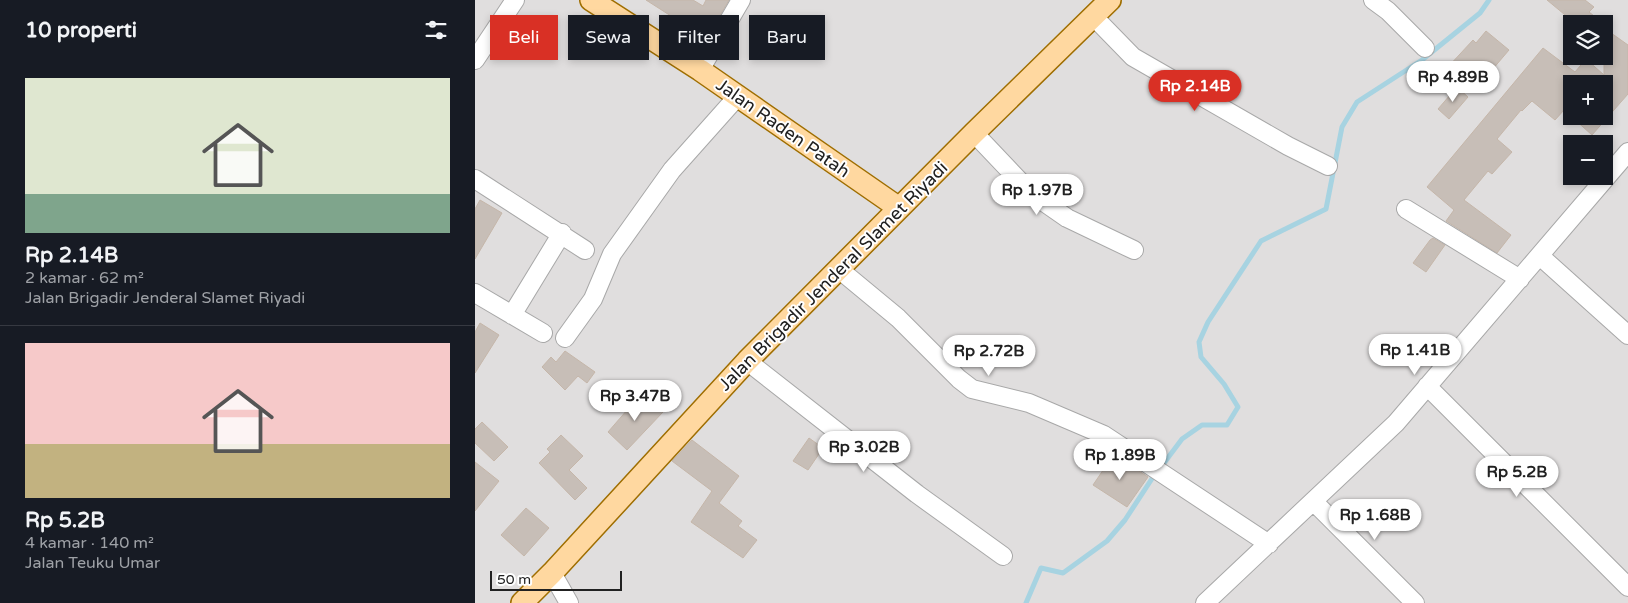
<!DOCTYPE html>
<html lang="id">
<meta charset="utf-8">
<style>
:root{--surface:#171b24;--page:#242831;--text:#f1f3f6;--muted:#9ea1a6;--line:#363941;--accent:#d93025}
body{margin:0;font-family:"Varela Round",sans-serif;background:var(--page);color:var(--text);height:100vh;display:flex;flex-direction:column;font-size:19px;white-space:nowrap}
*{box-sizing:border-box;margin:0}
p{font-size:16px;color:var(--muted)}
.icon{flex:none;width:28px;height:28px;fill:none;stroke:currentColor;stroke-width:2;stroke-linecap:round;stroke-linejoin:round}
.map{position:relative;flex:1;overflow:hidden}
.drawer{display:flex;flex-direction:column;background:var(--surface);width:475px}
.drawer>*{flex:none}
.guide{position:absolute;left:15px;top:15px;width:475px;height:45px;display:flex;gap:10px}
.buttons{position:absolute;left:1088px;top:15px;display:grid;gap:10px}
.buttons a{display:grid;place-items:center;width:50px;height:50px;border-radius:0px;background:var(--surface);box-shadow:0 2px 8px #0003;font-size:25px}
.scale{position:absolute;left:15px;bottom:12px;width:132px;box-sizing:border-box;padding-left:5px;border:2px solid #212121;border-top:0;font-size:14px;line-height:18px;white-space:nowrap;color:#212121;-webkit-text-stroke:4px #fff;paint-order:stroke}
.price{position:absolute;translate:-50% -42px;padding:0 11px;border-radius:18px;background:#fff;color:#222;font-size:16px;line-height:32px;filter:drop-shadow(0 1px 2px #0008)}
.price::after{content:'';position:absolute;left:50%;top:30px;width:15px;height:11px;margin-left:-8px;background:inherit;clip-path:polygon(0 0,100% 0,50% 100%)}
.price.active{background:var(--accent);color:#fff}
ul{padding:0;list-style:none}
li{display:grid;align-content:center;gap:10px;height:265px;padding:0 25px}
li+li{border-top:1px solid var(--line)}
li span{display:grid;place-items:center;height:155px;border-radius:0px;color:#555}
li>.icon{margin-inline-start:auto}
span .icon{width:90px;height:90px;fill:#fffc;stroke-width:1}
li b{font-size:21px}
h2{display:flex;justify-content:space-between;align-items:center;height:60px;padding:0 25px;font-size:21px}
.tag{padding:0 18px;border-radius:0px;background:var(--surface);box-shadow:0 2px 8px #0003;font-size:18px;line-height:45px}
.tag.active{background:var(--accent);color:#fff}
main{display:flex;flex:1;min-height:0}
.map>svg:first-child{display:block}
.residential{fill:#e0dede;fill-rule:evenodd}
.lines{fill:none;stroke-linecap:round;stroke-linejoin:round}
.stream{stroke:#a7d3e1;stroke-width:5}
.building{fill:#c7beb7;stroke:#c5b6a9;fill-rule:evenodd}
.minor-casing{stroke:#a8a8a8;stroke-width:20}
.major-casing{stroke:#9f6e00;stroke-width:24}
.minor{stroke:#fff;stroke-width:18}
.major{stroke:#ffd8a0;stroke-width:21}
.labels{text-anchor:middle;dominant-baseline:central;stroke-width:4;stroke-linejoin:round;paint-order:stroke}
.street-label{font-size:18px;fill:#212121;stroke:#fff}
</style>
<main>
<section class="drawer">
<h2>10 properti<svg class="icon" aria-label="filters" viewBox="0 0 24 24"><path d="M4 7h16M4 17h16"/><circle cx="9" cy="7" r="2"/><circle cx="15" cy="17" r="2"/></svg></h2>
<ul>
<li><span style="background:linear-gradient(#dfe7d0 75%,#7fa58c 0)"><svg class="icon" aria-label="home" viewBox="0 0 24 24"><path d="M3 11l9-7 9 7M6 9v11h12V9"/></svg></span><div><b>Rp 2.14B</b><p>2 kamar · 62 m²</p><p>Jalan Brigadir Jenderal Slamet Riyadi</p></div></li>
<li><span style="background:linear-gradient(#f6c9c9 65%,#c2b280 0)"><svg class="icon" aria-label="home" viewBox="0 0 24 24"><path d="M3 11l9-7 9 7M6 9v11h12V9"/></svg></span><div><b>Rp 5.2B</b><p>4 kamar · 140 m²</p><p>Jalan Teuku Umar</p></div></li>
</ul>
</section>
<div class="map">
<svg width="1153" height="603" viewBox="0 0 1153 603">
<rect width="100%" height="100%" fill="#f2efe8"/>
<path class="residential" d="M 0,0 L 1153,0 L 1153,603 L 0,603 ZM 1096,24 L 1129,24 L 1129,56 L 1096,56 ZM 1096,84 L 1129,84 L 1129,116 L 1096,116 ZM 1096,144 L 1129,144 L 1129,176 L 1096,176 Z"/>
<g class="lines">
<path class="stream" d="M 686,467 L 707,439 L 727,425 L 752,425 L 763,407 L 749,384 L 726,357 L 724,342 L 733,322 L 786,241 L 851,209 L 867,127 L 882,102 L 947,60 L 1005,13 L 1014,0
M 551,603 L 566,568 L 588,573 L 632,541 L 650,520 L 680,474"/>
</g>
<path class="building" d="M 171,0 L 218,0 L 228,6 L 231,0 L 254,0 L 228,44 L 211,34 L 213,31 L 194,19 L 196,16 Z
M 1072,0 L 1110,0 L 1119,7 L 1114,12 L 1129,24 L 1101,24 Z
M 1129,28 L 1153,45 L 1153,94 L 1117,135 L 1089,110 L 1080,120 L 1057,101 L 1047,111 L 1046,110 L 1022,139 L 1037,152 L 1017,174 L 1013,171 L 989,200 L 1036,235 L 1022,253 L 971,221 L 979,210 L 952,187 L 1068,48 L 1100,72 L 1111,59 L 1129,75 ZM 1096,84 L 1129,84 L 1129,116 L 1096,116 Z
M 1011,31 L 1034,50 L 1011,77 L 1009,75 L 996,90 L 972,68 L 998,40 L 1001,43 Z
M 982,87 L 993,97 L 974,119 L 963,109 Z
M 5,200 L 27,213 L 0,259 L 0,209 Z
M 958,238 L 970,245 L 951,272 L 938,263 L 955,240 Z
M 5,323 L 24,335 L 0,373 L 0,332 Z
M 90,351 L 120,372 L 112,383 L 103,376 L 90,390 L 67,367 L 76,357 L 81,362 Z
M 166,394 L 188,412 L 152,450 L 133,432 Z
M 7,422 L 33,447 L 19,461 L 0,443 L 0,429 Z
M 86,435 L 108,456 L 94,470 L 112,488 L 100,500 L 64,463 L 75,452 L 72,449 Z
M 334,438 L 348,448 L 333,470 L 318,461 Z
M 217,440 L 264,476 L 244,503 L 267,521 L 263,526 L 282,540 L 268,558 L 216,522 L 237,491 L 197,461 Z
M 639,454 L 673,477 L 652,507 L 618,485 Z
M 0,462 L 24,481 L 0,511 Z
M 51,508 L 74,528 L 49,556 L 26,535 Z"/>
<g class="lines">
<defs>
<path id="minor" d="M 898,0 L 913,11 L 950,48
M 618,16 L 658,57 L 813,146 L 853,166
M 0,60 L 40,0
M 225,70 L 266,0
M 499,133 L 556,193 L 592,218 L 659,250
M 0,179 L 110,250
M 931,209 L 1045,279
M 1065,256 L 1153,335
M 365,270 L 423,318 L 484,379 L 497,389 L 554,403 L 629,435 L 794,544
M 0,293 L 68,333
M 37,315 L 87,233
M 90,338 L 118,299 L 137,254 L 197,170 L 262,97
M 272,361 L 442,494 L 528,556
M 952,386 L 1153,587
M 838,501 L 940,603
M 77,573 L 94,603
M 730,603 L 921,423 L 1153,152"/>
<path id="major" d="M 116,0 L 225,70 L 424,208
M 47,603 L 77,573 L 272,361 L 499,133 L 635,0"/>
</defs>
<use href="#minor" class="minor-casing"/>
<use href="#major" class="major-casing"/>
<use href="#minor" class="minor"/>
<use href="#major" class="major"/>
</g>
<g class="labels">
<g class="street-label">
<text transform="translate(308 128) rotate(35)">Jalan Raden Patah</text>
<text transform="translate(358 276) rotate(-45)">Jalan Brigadir Jenderal Slamet Riyadi</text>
</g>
</g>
</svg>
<div class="buttons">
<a><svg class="icon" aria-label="layers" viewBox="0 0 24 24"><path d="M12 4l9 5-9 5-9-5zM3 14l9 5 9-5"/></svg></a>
<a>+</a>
<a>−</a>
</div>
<div class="scale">50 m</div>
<b class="price" style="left:978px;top:103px">Rp 4.89B</b>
<b class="price active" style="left:720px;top:112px">Rp 2.14B</b>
<b class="price" style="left:562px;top:216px">Rp 1.97B</b>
<b class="price" style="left:940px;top:376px">Rp 1.41B</b>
<b class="price" style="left:514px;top:377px">Rp 2.72B</b>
<b class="price" style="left:160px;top:422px">Rp 3.47B</b>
<b class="price" style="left:389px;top:473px">Rp 3.02B</b>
<b class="price" style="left:645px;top:481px">Rp 1.89B</b>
<b class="price" style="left:1042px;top:498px">Rp 5.2B</b>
<b class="price" style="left:900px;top:541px">Rp 1.68B</b>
<div class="guide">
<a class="tag active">Beli</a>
<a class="tag">Sewa</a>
<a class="tag">Filter</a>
<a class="tag">Baru</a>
</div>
</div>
</main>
